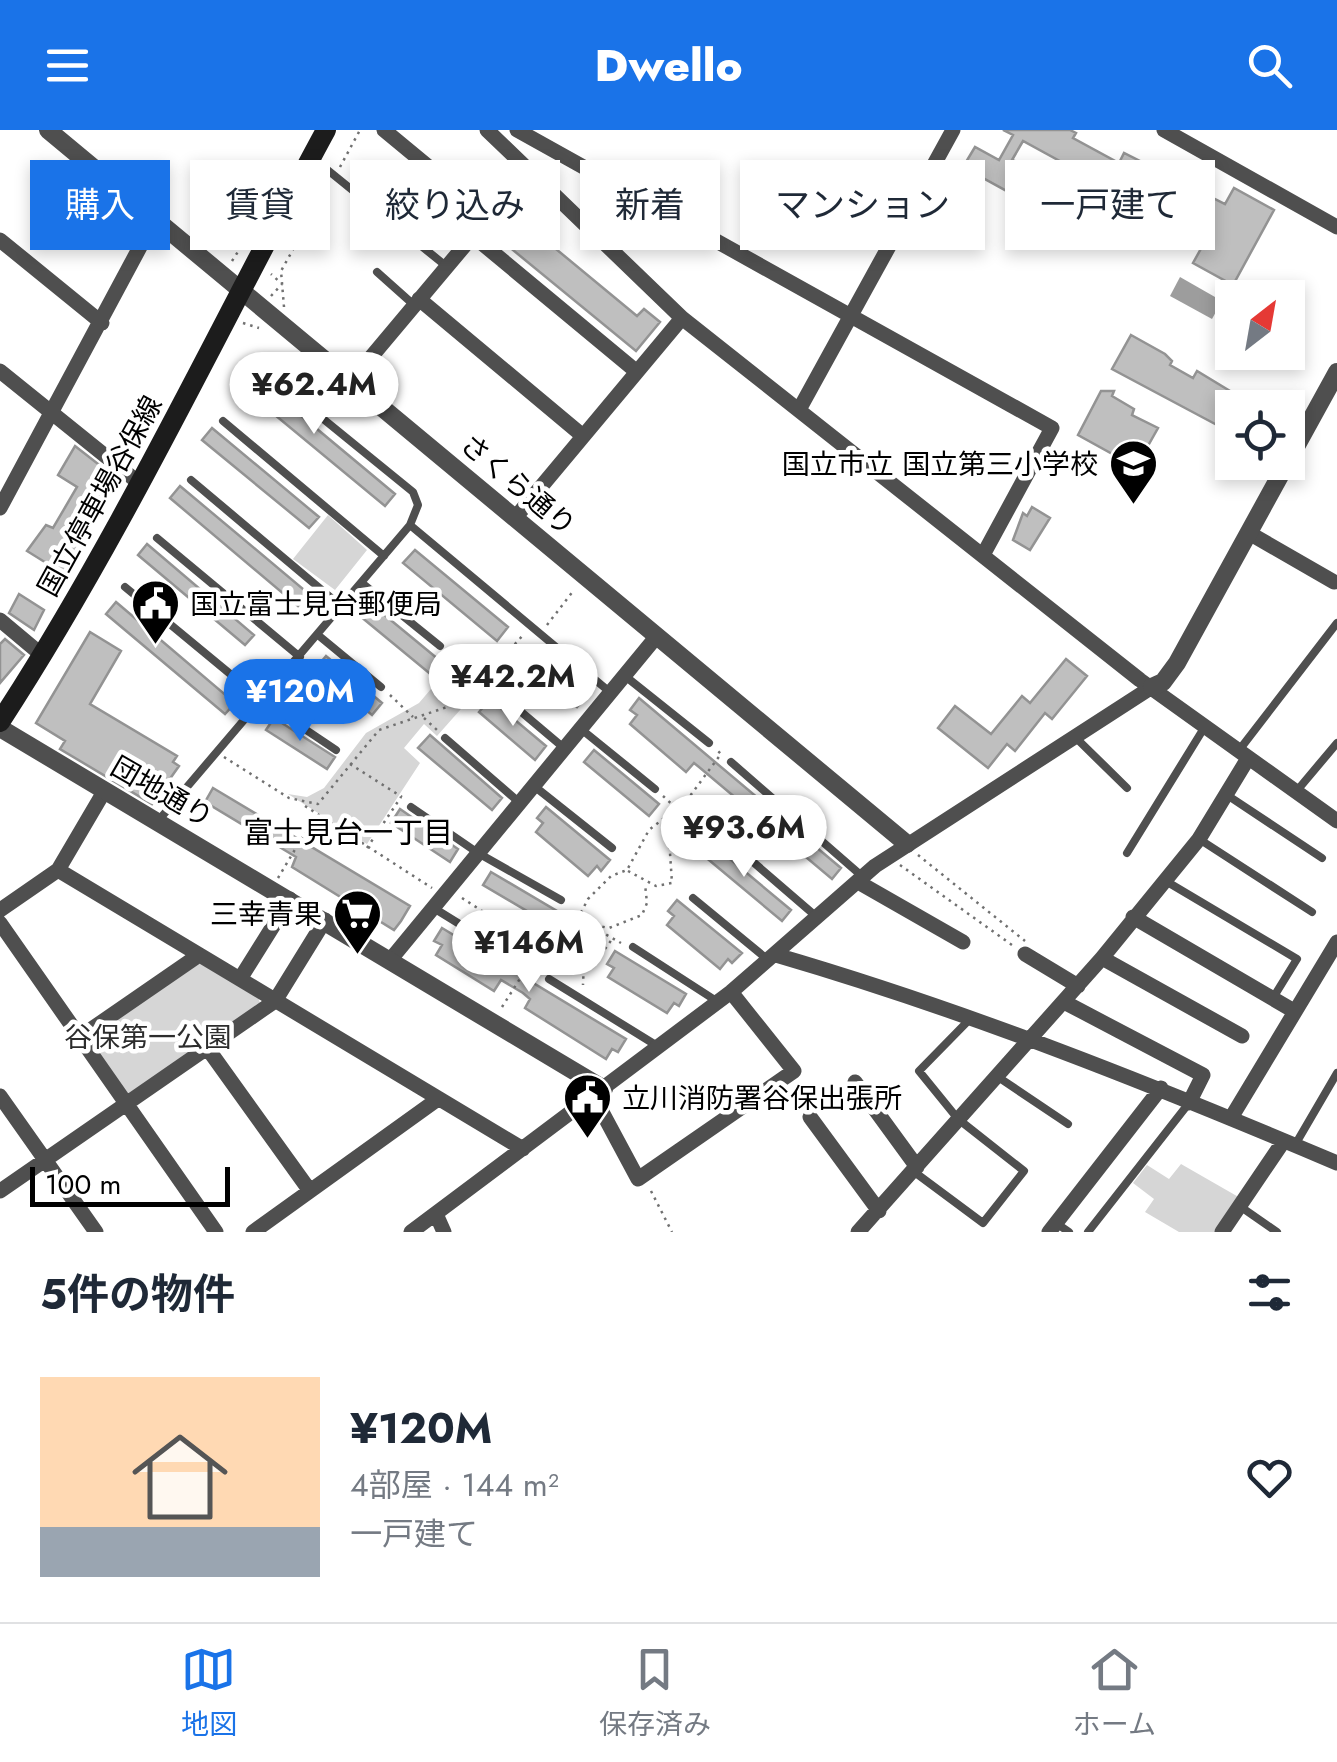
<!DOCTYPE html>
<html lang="ja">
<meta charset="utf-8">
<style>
:root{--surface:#fff;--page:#f2f2f3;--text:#1f2937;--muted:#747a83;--line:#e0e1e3;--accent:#1a73e8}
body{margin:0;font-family:Jost,"Noto Sans JP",sans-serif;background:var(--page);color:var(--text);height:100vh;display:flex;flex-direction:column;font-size:38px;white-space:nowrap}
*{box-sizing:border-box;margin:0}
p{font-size:32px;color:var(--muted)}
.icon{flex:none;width:55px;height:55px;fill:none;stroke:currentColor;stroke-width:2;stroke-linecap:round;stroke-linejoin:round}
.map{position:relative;height:1102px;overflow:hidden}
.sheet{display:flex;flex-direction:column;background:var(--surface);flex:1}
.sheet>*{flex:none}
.hud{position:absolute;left:30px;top:30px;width:1278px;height:90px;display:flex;gap:20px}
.needle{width:65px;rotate:31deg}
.controls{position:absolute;left:1215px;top:150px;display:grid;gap:20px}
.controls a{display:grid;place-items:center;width:90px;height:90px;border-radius:0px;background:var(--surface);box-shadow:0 5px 15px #0003;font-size:50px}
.scale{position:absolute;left:30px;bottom:25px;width:200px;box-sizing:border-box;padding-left:10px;border:5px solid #000;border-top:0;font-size:28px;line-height:35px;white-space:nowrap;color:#000;-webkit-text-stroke:8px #fff;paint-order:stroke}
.price{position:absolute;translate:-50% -85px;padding:0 22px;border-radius:35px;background:#fff;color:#222;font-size:32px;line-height:65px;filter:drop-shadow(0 2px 5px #0008)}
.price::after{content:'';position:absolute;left:50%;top:60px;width:30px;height:22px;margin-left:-15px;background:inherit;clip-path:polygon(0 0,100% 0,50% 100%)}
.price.active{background:var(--accent);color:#fff}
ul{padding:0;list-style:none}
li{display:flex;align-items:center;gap:30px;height:250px;padding:0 40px}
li+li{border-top:2px solid var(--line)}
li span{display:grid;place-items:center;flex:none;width:280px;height:200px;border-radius:0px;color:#555}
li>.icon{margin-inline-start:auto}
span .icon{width:120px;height:120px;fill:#fffc;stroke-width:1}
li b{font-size:42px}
h2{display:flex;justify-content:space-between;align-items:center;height:120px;padding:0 40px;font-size:42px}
.chip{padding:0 35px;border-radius:0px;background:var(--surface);box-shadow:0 5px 15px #0003;font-size:35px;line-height:90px}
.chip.active{background:var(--accent);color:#fff}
header{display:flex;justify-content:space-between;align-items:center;height:130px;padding:0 40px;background:var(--accent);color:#fff;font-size:45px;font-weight:800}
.tabs{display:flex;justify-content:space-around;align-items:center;height:140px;border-top:2px solid var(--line);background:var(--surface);font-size:28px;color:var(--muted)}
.tabs a{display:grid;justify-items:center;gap:5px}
.tabs .active{color:var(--accent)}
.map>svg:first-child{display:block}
.green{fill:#d6d6d6}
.water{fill:#9d9d9d}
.building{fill:#bfbfbf;stroke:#939393;stroke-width:2.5}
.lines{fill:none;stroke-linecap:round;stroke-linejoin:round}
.path{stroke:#717171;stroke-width:2.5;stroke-dasharray:2.5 5;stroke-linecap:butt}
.service{stroke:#4f4f4f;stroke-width:8}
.minor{stroke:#4f4f4f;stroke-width:15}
.tertiary{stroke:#4f4f4f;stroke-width:18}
.secondary{stroke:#1c1c1c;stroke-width:20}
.labels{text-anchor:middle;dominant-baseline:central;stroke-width:9;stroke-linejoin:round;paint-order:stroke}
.poi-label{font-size:28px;fill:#000;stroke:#fff;text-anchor:end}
.street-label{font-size:28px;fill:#000;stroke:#fff}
.park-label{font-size:28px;fill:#2d2d2d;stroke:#fff}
.neighbourhood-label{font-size:30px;fill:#000;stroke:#fff}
</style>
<header><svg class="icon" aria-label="menu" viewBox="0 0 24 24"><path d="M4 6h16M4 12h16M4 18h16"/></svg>Dwello<svg class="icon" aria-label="search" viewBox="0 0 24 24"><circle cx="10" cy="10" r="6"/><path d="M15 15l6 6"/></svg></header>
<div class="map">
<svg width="1337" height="1102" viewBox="0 0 1337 1102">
<rect width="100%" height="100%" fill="#fff"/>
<path class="green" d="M 328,385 L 367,420 L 335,460 L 293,429 Z
M 448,539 L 476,562 L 437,606 L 424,594 L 404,618 L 420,633 L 367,714 L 288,664 L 307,667 L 324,658 L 366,603 L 419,573 Z
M 199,831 L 258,867 L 260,873 L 126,966 L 86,904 Z
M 1181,1034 L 1242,1069 L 1215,1102 L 1179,1102 L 1145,1082 L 1154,1069 L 1133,1053 L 1147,1035 L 1169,1049 Z"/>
<path class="water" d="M 1180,147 L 1222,171 L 1212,189 L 1170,166 Z"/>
<path class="building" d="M 1003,0 L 1070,0 L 1076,3 L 1073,8 L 1119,33 L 1124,23 L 1225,74 L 1234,58 L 1274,80 L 1233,155 L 1193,133 L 1208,106 L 1165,83 L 1162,87 L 1023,11 L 1012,30 L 1017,32 L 1014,38 L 1035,49 L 1023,70 L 963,37 L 975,17 L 999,30 L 1013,5 Z
M 528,57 L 552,78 L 533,100 L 637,186 L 644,179 L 660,192 L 636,221 L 491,102 Z
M 1131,205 L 1165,224 L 1172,231 L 1170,235 L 1193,248 L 1197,241 L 1258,278 L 1232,278 L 1232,303 L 1112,239 Z
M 245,239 L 395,364 L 385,376 L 234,251 Z
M 1101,261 L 1114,261 L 1112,266 L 1134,279 L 1132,285 L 1158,298 L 1136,337 L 1078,305 Z
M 212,298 L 319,387 L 309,398 L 202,310 Z
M 75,316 L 102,337 L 97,346 L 108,352 L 101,363 L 107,367 L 64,444 L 27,421 L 46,395 L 53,398 L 77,357 L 58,345 Z
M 180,356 L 309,464 L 298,476 L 170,368 Z
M 1032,377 L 1050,388 L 1030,420 L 1013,410 L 1023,383 L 1027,386 Z
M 147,414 L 254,505 L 245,515 L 138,425 Z
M 415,420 L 508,497 L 497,511 L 403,433 Z
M 19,464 L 44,480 L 34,500 L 9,483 Z
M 116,472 L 235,573 L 225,584 L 106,484 Z
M 370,473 L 444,534 L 434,547 L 360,486 Z
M 90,502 L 121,521 L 90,574 L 177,626 L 173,632 L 179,636 L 152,674 L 60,619 L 65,611 L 36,593 Z
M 5,509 L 24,525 L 0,553 L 0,514 Z
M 533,519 L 588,565 L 577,577 L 522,531 Z
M 326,526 L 382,573 L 372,585 L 316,538 Z
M 1066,529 L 1087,546 L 1052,589 L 1045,583 L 1015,621 L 1007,614 L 988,638 L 938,598 L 955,576 L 991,604 L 1022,566 L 1030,573 Z
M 639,568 L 841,738 L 832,749 L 699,637 L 694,633 L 686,642 L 630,594 L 637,585 L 630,580 Z
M 490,569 L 546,616 L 535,630 L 479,582 Z
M 274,588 L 335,627 L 327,639 L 266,600 Z
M 430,605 L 502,668 L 492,680 L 418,618 Z
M 594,620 L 659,674 L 649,686 L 584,632 Z
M 213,658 L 410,776 L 401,791 L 394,800 L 292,737 L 296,727 L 205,672 Z
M 546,677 L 610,730 L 601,741 L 597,736 L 588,746 L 536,702 L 543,693 L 537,688 Z
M 400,679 L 458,719 L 450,732 L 391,693 Z
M 706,709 L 791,780 L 782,791 L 697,720 Z
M 491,742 L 562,784 L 554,797 L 483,755 Z
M 677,770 L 742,823 L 732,833 L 728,829 L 720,839 L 667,795 L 674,786 L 668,781 Z
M 442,798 L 626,909 L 618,922 L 612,919 L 606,929 L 525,878 L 530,869 L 523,863 L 501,850 L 494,861 L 436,825 L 442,815 L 434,811 Z
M 615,821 L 686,864 L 679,876 L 674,873 L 667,883 L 608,847 L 614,838 L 607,834 Z"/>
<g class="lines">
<path class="path" d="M 340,37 L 360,0
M 212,116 L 244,115
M 232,131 L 241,117
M 271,166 L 282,154 L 271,144
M 284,177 L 281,141 L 328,57
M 243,193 L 259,198
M 547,495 L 574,460
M 448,524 L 497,562
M 390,565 L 413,587
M 424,588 L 437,600
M 224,627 L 289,668 L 318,674 L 379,600 L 450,576 L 470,564 L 524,504
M 350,634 L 402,667
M 663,666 L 676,678
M 688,671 L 696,689 L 715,701
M 305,676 L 432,758
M 367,718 L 401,667
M 918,725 L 1025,811
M 900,735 L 1012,815
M 628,741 L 656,756 L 672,753 L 669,708 L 696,689
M 278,748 L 315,686
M 462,768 L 541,819
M 580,790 L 621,813
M 572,800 L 593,806 L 597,815 L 584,831 L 583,855
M 593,806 L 599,796 L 609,798 L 642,785 L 647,773 L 645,754
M 556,821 C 579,848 596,834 612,809
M 531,838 L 541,819 L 550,823 L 574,796 L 588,769 L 611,746 L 627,740 L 649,700 L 687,670 L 721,624 L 718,621
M 502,877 L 528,836
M 651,1061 L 672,1102"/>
<path class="service" d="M 314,29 L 446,136
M 377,142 L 414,175
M 223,291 L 384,426
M 191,350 L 342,477
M 410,395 L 611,563
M 157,408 L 300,527
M 362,453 L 440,516
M 125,457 L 263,571 L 336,620
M 318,505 L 381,557
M 625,546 L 709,613
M 506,569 L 564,618
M 581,599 L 655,659
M 1074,606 L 1127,658
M 445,608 L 520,673
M 1240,619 L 1337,493
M 731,632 L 863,747
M 534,656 L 612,718
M 1295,663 L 1337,613
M 1227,665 L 1322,728
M 411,677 L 478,723 L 561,770
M 158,691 L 410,395 L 418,375 L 413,362 L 252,231
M 723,706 L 818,788
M 1199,709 L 1312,782
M 1127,723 L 1204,598
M 1164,750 L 1297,829 L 1273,868
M 693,768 L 767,829
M 432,777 L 516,829
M 633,817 L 718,872
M 549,849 L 659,917
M 998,947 L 1068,994
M 1295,1015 L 1337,943
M 913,1041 L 983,1093 L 1024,1041 L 958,989 L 919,941 L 969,890
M 1241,1077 L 1277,1102
M 1056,1093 L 1069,1102
M 1088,1102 L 1189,973"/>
<path class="minor" d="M 384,0 L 488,86
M 487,0 L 682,188 L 1140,550 L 1337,691
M 517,0 L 1052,298 L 983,425
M 1164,0 L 1337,97
M 472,105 L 637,242
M 0,110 L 102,193
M 419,169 L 583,306
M 0,241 L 139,353
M 351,251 L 528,40
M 800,278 L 953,0
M 0,378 L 155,89
M 515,388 L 682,188
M 1249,403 L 1334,452
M 0,490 L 43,526
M 58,740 L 523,1019
M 858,752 L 963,812
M 0,780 L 58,740 L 105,660
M 1133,787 L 1294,881
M 0,793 L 216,1102
M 1025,824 L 1078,856
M 776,825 C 968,881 1153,955 1337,1033
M 1102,828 L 1242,906
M 391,829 L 657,506
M 240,849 L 290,769
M 1064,872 L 1203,945 L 1189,973
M 80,907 L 199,825
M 208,919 L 310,1061
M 855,952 L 917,1037
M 0,966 L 96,1102
M 594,967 L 638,1049 L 794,941 L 731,862
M 810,987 L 879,1081
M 1231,988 L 1337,812
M 0,1061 L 275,871 L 325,790
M 436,1084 L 444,1102
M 253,1102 L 438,969
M 411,1102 L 731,862 L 875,736 L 1152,557
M 858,1102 L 1102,828 L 1199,709 L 1247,630
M 1049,1102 L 1161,958
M 1222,1102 L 1283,1012"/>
<path class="tertiary" d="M 48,0 L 907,714
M 1152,557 L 1163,552 L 1177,533 L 1337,242
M 0,598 L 604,959"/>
<path class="secondary" d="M 0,592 C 123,403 219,197 326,0"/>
</g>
<defs>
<symbol id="school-pin" viewBox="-11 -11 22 30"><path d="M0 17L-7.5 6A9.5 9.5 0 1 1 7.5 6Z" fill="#000" stroke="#fff"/><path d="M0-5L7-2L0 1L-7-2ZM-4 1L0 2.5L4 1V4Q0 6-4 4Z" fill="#fff"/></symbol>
<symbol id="civic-pin" viewBox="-11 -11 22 30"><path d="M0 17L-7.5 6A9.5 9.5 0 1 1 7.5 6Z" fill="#000" stroke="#fff"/><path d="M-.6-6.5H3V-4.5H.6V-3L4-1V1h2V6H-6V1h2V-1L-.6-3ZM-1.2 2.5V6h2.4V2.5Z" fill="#fff"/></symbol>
<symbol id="supermarket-pin" viewBox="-11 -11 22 30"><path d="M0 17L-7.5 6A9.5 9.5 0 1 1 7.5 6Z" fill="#000" stroke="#fff"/><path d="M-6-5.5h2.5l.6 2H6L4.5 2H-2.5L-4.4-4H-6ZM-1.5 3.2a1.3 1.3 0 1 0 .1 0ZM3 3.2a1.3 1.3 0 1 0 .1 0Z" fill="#fff"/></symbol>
</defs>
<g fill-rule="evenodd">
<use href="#school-pin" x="1106" y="306" width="55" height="75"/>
<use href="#civic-pin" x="128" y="446" width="55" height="75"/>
<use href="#supermarket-pin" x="330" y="756" width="55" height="75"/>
<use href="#civic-pin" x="560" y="940" width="55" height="75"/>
</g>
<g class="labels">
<g class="poi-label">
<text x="1098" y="334">国立市立 国立第三小学校</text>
<text x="190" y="474" text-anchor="start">国立富士見台郵便局</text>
<text x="322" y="784">三幸青果</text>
<text x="622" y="968" text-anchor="start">立川消防署谷保出張所</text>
</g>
<g class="street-label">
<text transform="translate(518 355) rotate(40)">さくら通り</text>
<text transform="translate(100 366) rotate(-61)">国立停車場谷保線</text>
<text transform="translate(162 662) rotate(30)">団地通り</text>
</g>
<g class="park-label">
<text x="148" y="907">谷保第一公園</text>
</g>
<g class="neighbourhood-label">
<text x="348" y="702">富士見台一丁目</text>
</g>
</g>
</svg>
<div class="controls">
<a><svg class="needle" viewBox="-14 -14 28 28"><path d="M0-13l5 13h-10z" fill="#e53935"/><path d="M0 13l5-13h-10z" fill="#747a83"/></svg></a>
<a><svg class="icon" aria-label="locate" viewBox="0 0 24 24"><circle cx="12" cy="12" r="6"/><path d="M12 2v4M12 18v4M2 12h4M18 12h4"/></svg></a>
</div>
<div class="scale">100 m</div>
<b class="price" style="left:314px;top:307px">¥62.4M</b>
<b class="price" style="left:513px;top:599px">¥42.2M</b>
<b class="price active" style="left:300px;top:614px">¥120M</b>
<b class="price" style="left:744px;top:750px">¥93.6M</b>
<b class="price" style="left:529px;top:865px">¥146M</b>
<div class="hud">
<a class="chip active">購入</a>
<a class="chip">賃貸</a>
<a class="chip">絞り込み</a>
<a class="chip">新着</a>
<a class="chip">マンション</a>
<a class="chip">一戸建て</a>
</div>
</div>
<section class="sheet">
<h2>5件の物件<svg class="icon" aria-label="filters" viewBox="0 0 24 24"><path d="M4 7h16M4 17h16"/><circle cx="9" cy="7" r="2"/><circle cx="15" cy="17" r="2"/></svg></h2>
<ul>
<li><span style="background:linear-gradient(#ffd9b3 75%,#9aa5b1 0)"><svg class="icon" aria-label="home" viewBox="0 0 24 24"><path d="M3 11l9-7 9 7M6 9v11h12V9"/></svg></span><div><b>¥120M</b><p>4部屋 · 144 m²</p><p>一戸建て</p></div><svg class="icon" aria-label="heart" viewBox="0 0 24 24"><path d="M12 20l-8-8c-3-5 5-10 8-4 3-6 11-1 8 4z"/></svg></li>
</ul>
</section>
<nav class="tabs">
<a class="active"><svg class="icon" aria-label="map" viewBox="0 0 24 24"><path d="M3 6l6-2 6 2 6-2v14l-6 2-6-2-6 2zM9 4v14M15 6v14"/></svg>地図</a>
<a><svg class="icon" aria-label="saved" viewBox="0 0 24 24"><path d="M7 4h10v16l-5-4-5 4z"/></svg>保存済み</a>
<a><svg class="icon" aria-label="home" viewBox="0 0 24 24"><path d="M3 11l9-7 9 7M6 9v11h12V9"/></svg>ホーム</a>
</nav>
